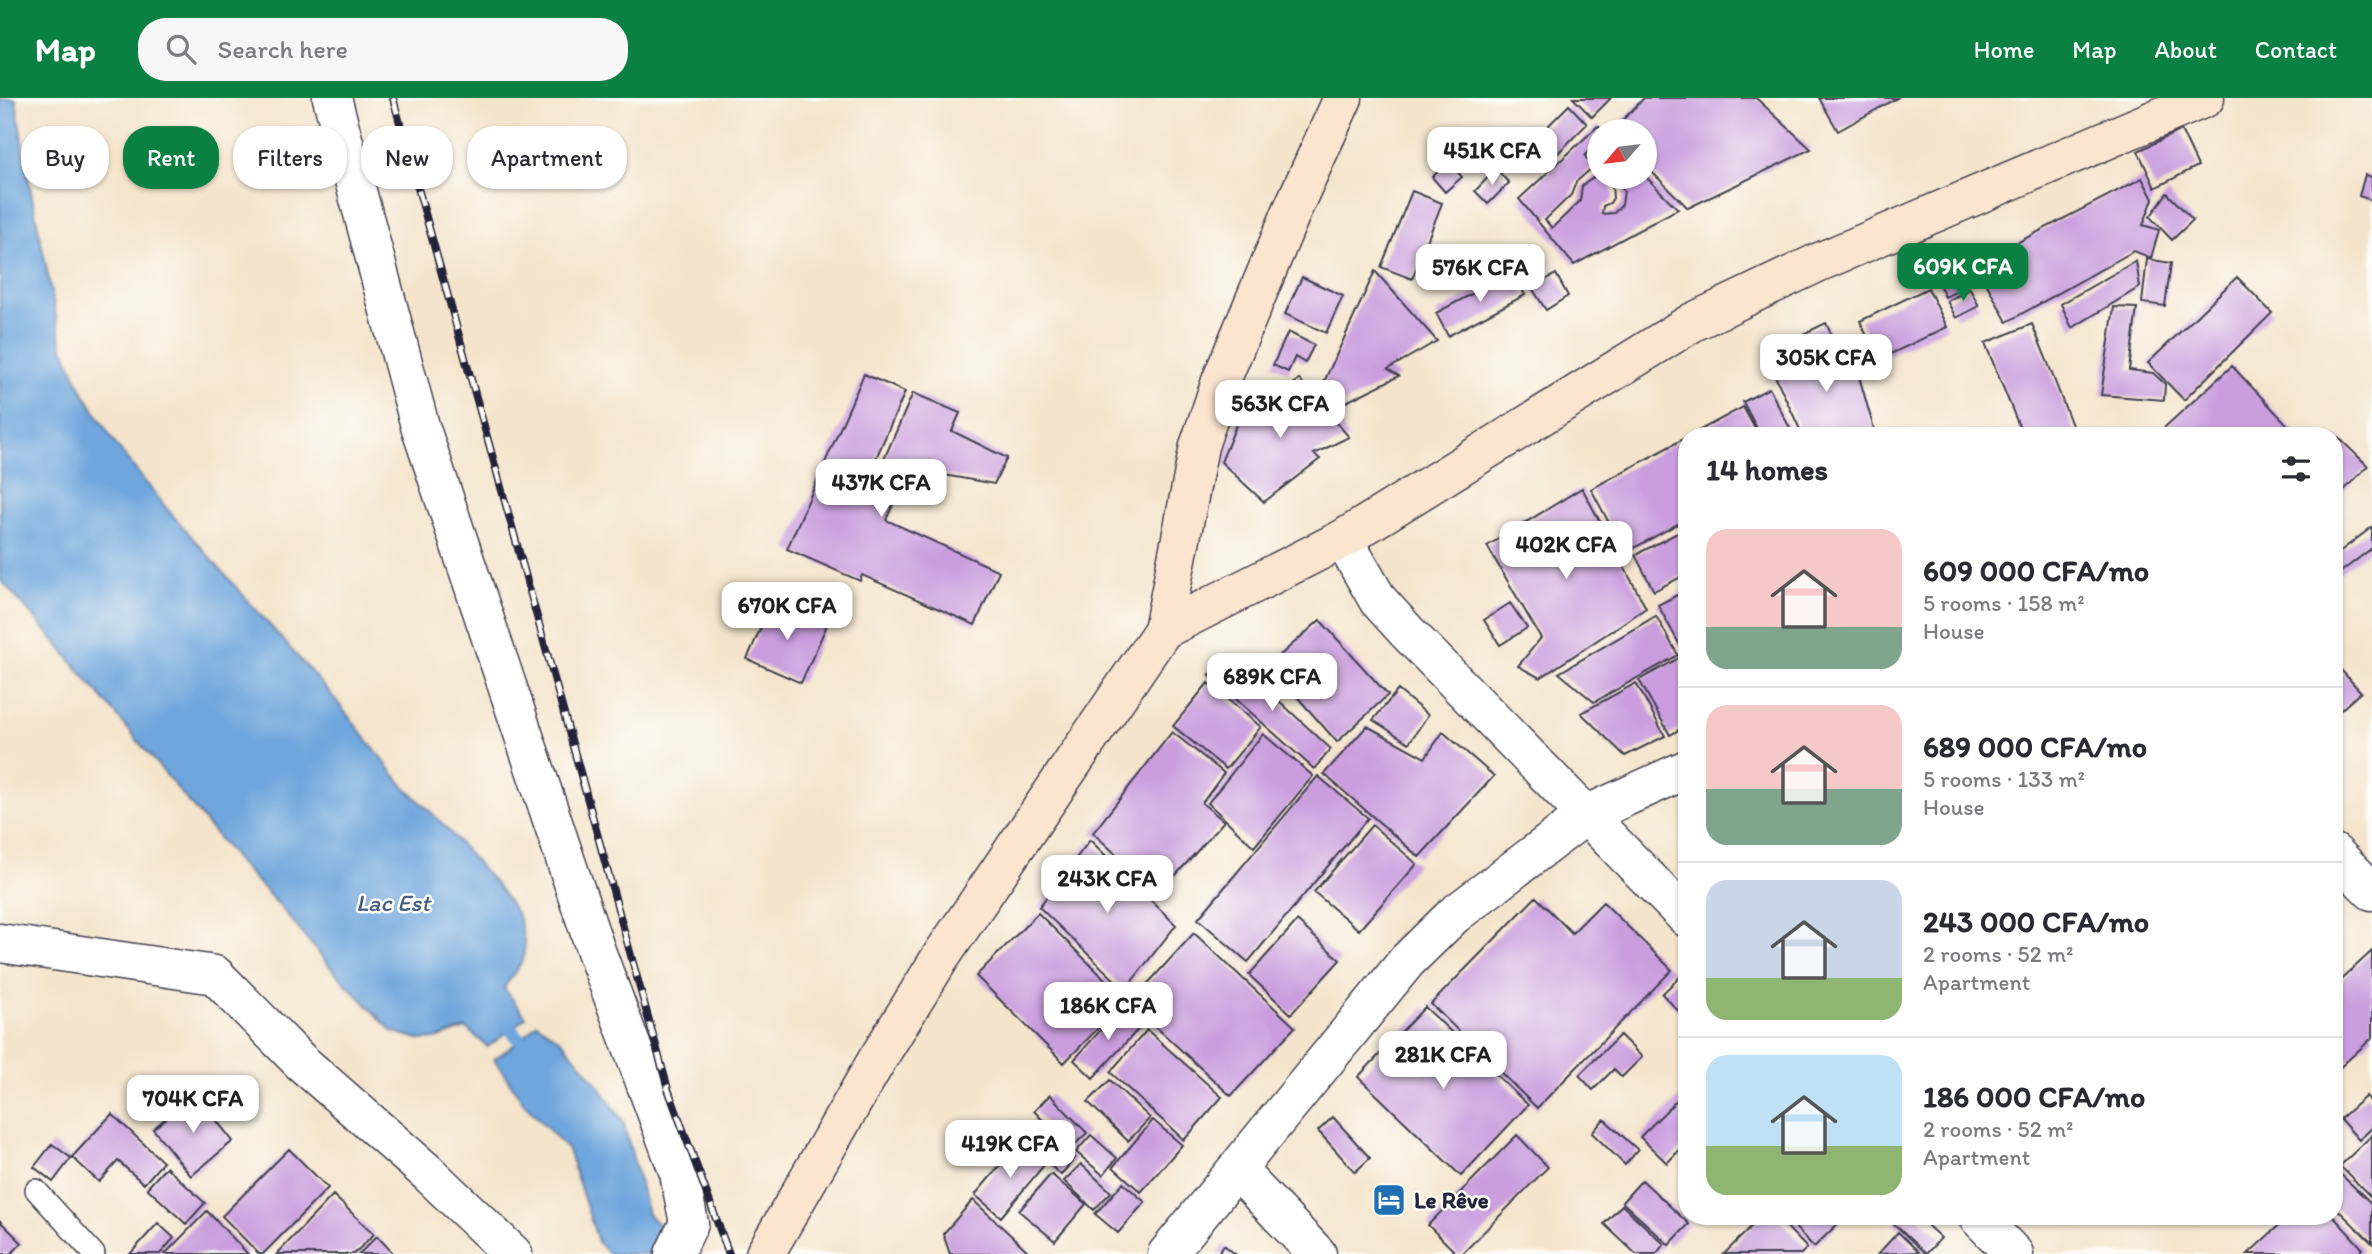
<!DOCTYPE html>
<meta charset="utf-8">
<style>
:root{--surface:#fff;--page:#f7f7f7;--text:#2b2b33;--muted:#7c7c81;--line:#e1e1e2;--accent:#0b8043}
body{margin:0;font-family:Itim,sans-serif;background:var(--page);color:var(--text);height:100vh;display:flex;flex-direction:column;font-size:26px;white-space:nowrap}
*{box-sizing:border-box;margin:0}
p{font-size:23px;color:var(--muted)}
.icon{flex:none;width:38px;height:38px;fill:none;stroke:currentColor;stroke-width:2;stroke-linecap:round;stroke-linejoin:round}
.map{position:relative;flex:1;overflow:hidden}
.details{position:absolute;left:1678px;top:329px;width:665px;height:798px;display:flex;flex-direction:column;background:var(--surface);border-radius:28px;box-shadow:0 2px 5px #0004}
.details>*{flex:none}
.top-card{position:absolute;left:21px;top:28px;width:665px;height:63px;display:flex;gap:14px}
.needle{width:46px;rotate:242deg}
.tools{position:absolute;left:1587px;top:21px;display:grid;gap:14px}
.tools a{display:grid;place-items:center;width:70px;height:70px;border-radius:50%;background:var(--surface);box-shadow:0 2px 5px #0004;font-size:35px}
.price{position:absolute;translate:-50% -60px;padding:0 16px;border-radius:14px;background:#fff;color:#222;font-size:23px;line-height:46px;filter:drop-shadow(0 2px 4px #0008)}
.price::after{content:'';position:absolute;left:50%;top:42px;width:21px;height:16px;margin-left:-10px;background:inherit;clip-path:polygon(0 0,100% 0,50% 100%)}
.price.on{background:var(--accent);color:#fff}
ul{padding:0;list-style:none}
li{display:flex;align-items:center;gap:21px;height:175px;padding:0 28px}
li+li{border-top:2px solid var(--line)}
li span{display:grid;place-items:center;flex:none;width:196px;height:140px;border-radius:21px;color:#555}
li>.icon{margin-inline-start:auto}
span .icon{width:84px;height:84px;fill:#fffc;stroke-width:1}
li b{font-size:30px}
h2{display:flex;justify-content:space-between;align-items:center;height:84px;padding:0 28px;font-size:30px}
.chip{padding:0 24px;border-radius:28px;background:var(--surface);box-shadow:0 2px 5px #0004;font-size:24px;line-height:63px}
.chip.on{background:var(--accent);color:#fff}
header{display:flex;align-items:center;gap:42px;box-sizing:border-box;height:98px;padding:0 35px;background:var(--accent);color:#fff}
header strong{font-size:33px}
nav{display:flex;gap:38px;margin-inline-start:auto;font-size:24px}
.search{width:490px;height:63px;background:var(--page);display:flex;align-items:center;gap:18px;box-sizing:border-box;padding:0 24px;border-radius:28px;color:var(--muted);font-size:26px}
.map>svg:first-child{display:block}
.water{fill:#6ea6dd;stroke:#48648c;stroke-width:2}
.lines{fill:none;stroke-linecap:round;stroke-linejoin:round}
.stream{stroke:#6ea6dd;stroke-width:14}
.building{fill:#c99dde}
.lane-casing{stroke:#423f51;stroke-width:24}
.street-casing{stroke:#423f51;stroke-width:41}
.secondary-casing{stroke:#423f51;stroke-width:41}
.lane{stroke:#fff;stroke-width:21}
.street{stroke:#fff;stroke-width:38}
.secondary{stroke:#fbe5cf;stroke-width:38}
.rail-casing{stroke:#22223b;stroke-width:8}
.rail{stroke:#fdfcf7;stroke-width:5;stroke-dasharray:16;stroke-linecap:butt}
.labels{text-anchor:middle;dominant-baseline:central;stroke-width:5;stroke-linejoin:round;paint-order:stroke}
.poi-label{font-size:23px;font-weight:bold;fill:#22223b;stroke:#fdfcf7;text-anchor:start}
.water-label{font-size:24px;font-style:italic;fill:#445d84;stroke:#fdfcf7}
</style>
<header>
<strong>Map</strong>
<div class="search"><svg class="icon" aria-label="search" viewBox="0 0 24 24"><circle cx="10" cy="10" r="6"/><path d="M15 15l6 6"/></svg>Search here</div>
<nav><a>Home</a><a>Map</a><a>About</a><a>Contact</a></nav>
</header>
<div class="map">
<svg width="2372" height="1156" viewBox="0 0 2372 1156">
<rect width="100%" height="100%" fill="#fdfcf7"/>
<filter id="ink" filterUnits="userSpaceOnUse"><feTurbulence type="fractalNoise" baseFrequency=".0143" numOctaves="2"/><feDisplacementMap in="SourceGraphic" scale="14" xChannelSelector="R" yChannelSelector="G"/><feConvolveMatrix kernelMatrix="1 2 1 2 8 2 1 2 1" color-interpolation-filters="sRGB"/></filter>
<filter id="wash" filterUnits="userSpaceOnUse"><feTurbulence type="fractalNoise" baseFrequency=".00686" numOctaves="4" result="noise"/><feDisplacementMap in="SourceGraphic" scale="28" xChannelSelector="R" yChannelSelector="G"/><feGaussianBlur stdDeviation="1.57" result="paint"/><feColorMatrix in="noise" values="0 0 0 0 0 0 0 0 0 0 0 0 0 0 0 0 0 1.4 0 .05"/><feComposite in="paint" operator="in"/></filter>
<g filter="url(#wash)">
<rect width="100%" height="100%" fill="#f4e4cb"/>
<path class="water" d="M 0,0 L 16,1 L 25,64 L 62,247 L 83,294 L 116,347 L 168,412 L 334,600 L 402,686 L 440,723 L 498,789 L 518,817 L 525,846 L 523,862 L 504,890 L 526,919 L 488,949 L 466,930 L 436,941 L 421,942 L 392,933 L 331,870 L 279,807 L 240,766 L 55,543 L 0,481 Z
M 537,925 L 563,944 L 597,985 L 623,1023 L 648,1116 L 668,1137 L 658,1156 L 608,1156 L 598,1144 L 568,1052 L 524,1005 L 494,961 L 521,942 Z"/>
<g class="lines">
<path class="stream" d="M 511,931 L 532,957"/>
</g>
<g id="blocks">
<path class="building" d="M 1573,0 L 1611,0 L 1592,19 Z
M 1644,0 L 1756,0 L 1811,51 L 1688,110 L 1645,67 L 1645,33 L 1612,33 Z
M 1819,0 L 1897,0 L 1838,33 Z
M 1569,7 L 1587,26 L 1549,64 L 1531,45 Z
M 1598,28 L 1603,33 L 1600,33 L 1600,64 L 1589,53 L 1585,58 L 1593,69 L 1576,84 L 1571,97 L 1545,122 L 1552,130 L 1580,103 L 1582,88 L 1594,79 L 1603,79 L 1612,88 L 1613,100 L 1610,105 L 1603,108 L 1602,116 L 1614,115 L 1622,107 L 1624,93 L 1614,79 L 1646,79 L 1678,111 L 1574,167 L 1519,101 Z
M 2181,32 L 2198,68 L 2155,90 L 2138,53 Z
M 1449,64 L 1462,79 L 1445,94 L 1432,79 Z
M 1496,71 L 1509,85 L 1488,106 L 1475,93 Z
M 2365,77 L 2372,79 L 2371,102 L 2359,98 Z
M 2142,80 L 2153,101 L 2143,127 L 2159,132 L 2151,160 L 2134,153 L 2007,224 L 1976,166 Z
M 1412,93 L 1442,105 L 1412,181 L 1381,169 Z
M 2167,95 L 2193,122 L 2172,142 L 2150,119 Z
M 2147,161 L 2171,165 L 2165,208 L 2142,205 Z
M 2136,163 L 2140,189 L 2072,230 L 2061,206 Z
M 1962,169 L 1970,187 L 1945,199 L 1937,182 Z
M 1375,173 L 1437,243 L 1388,271 L 1399,278 L 1342,306 L 1323,286 Z
M 1513,174 L 1525,197 L 1448,238 L 1436,215 Z
M 1556,176 L 1568,198 L 1546,212 L 1532,190 Z
M 1302,179 L 1343,198 L 1326,235 L 1285,216 Z
M 2237,179 L 2272,215 L 2184,302 L 2148,265 Z
M 1928,190 L 1947,229 L 1878,262 L 1860,223 Z
M 1970,191 L 1979,208 L 1956,220 L 1947,203 Z
M 2114,209 L 2137,210 L 2129,272 L 2153,275 L 2165,286 L 2164,302 L 2101,297 Z
M 1826,225 L 1831,236 L 1805,250 L 1799,238 Z
M 2032,226 L 2046,260 L 2076,338 L 2023,338 L 1985,245 Z
M 1288,234 L 1314,247 L 1305,265 L 1295,259 L 1288,274 L 1273,267 Z
M 1850,247 L 1876,338 L 1803,338 L 1770,267 Z
M 2232,268 L 2298,338 L 2155,338 Z
M 864,276 L 905,294 L 873,367 L 905,381 L 886,422 L 999,473 L 975,527 L 862,477 L 860,483 L 787,451 Z
M 1299,281 L 1349,339 L 1314,356 L 1320,361 L 1264,404 L 1221,364 L 1250,293 L 1269,308 Z
M 1769,290 L 1794,338 L 1761,338 L 1743,304 Z
M 913,295 L 960,315 L 952,333 L 1007,360 L 994,386 L 933,375 L 911,366 L 908,372 L 884,361 Z
M 1743,309 L 1759,338 L 1689,338 Z
M 1687,339 L 1687,421 L 1625,455 L 1591,391 Z
M 2338,339 L 2368,368 L 2334,402 L 2334,342 Z
M 1582,390 L 1646,510 L 1540,580 L 1518,568 L 1541,540 L 1487,448 Z
M 2372,429 L 2372,450 L 2337,477 L 2334,474 L 2334,458 Z
M 1687,430 L 1687,476 L 1654,493 L 1635,457 Z
M 1687,492 L 1687,551 L 1683,553 L 1658,507 Z
M 773,502 L 827,527 L 801,585 L 747,561 Z
M 1510,505 L 1527,530 L 1500,547 L 1484,522 Z
M 1656,518 L 1678,557 L 1594,604 L 1559,575 Z
M 1320,522 L 1388,597 L 1337,644 L 1269,567 Z
M 1679,560 L 1687,575 L 1687,627 L 1670,637 L 1639,582 Z
M 1236,563 L 1331,651 L 1314,671 L 1209,577 Z
M 2341,572 L 2361,594 L 2334,618 L 2334,578 Z
M 1208,585 L 1261,629 L 1226,671 L 1173,628 Z
M 1636,585 L 1665,638 L 1625,658 L 1581,615 Z
M 1398,592 L 1428,617 L 1409,645 L 1373,622 Z
M 1367,628 L 1425,660 L 1443,634 L 1494,678 L 1419,759 L 1324,676 Z
M 1172,634 L 1224,675 L 1202,705 L 1224,723 L 1159,796 L 1093,735 Z
M 1263,636 L 1313,678 L 1254,749 L 1208,705 Z
M 1318,678 L 1368,720 L 1248,864 L 1198,821 Z
M 1372,727 L 1417,766 L 1359,832 L 1314,794 Z
M 1090,742 L 1176,827 L 1125,892 L 1039,809 Z
M 1536,799 L 1572,835 L 1603,804 L 1672,872 L 1537,1010 L 1431,906 Z
M 1038,815 L 1126,902 L 1064,965 L 976,878 Z
M 1297,823 L 1340,862 L 1291,916 L 1249,877 Z
M 1194,835 L 1295,929 L 1231,998 L 1130,905 Z
M 2372,853 L 2372,940 L 2334,975 L 2334,888 Z
M 1684,875 L 1687,877 L 1687,922 L 1662,896 Z
M 1123,907 L 1143,926 L 1093,980 L 1074,962 Z
M 1425,909 L 1528,1007 L 1461,1078 L 1358,979 Z
M 1147,932 L 1222,999 L 1184,1042 L 1110,974 Z
M 1620,937 L 1642,959 L 1622,979 L 1614,971 L 1593,992 L 1579,977 Z
M 1110,982 L 1150,1020 L 1128,1043 L 1088,1004 Z
M 195,996 L 233,1043 L 191,1078 L 153,1031 Z
M 1050,997 L 1087,1035 L 1070,1051 L 1034,1013 Z
M 1682,997 L 1687,1002 L 1687,1044 L 1667,1065 L 1640,1039 Z
M 2366,998 L 2372,1005 L 2372,1030 L 2359,1042 L 2340,1021 Z
M 112,1016 L 163,1064 L 144,1086 L 118,1063 L 99,1084 L 72,1059 Z
M 1333,1019 L 1370,1060 L 1355,1074 L 1318,1033 Z
M 1604,1021 L 1638,1052 L 1625,1067 L 1592,1035 Z
M 1153,1022 L 1182,1047 L 1141,1094 L 1113,1069 Z
M 1034,1023 L 1075,1060 L 1061,1077 L 1019,1039 Z
M 1091,1037 L 1117,1060 L 1103,1077 L 1076,1054 Z
M 1517,1037 L 1548,1069 L 1462,1156 L 1457,1156 L 1428,1127 Z
M 2372,1037 L 2372,1100 L 2340,1068 Z
M 1019,1045 L 1044,1067 L 1001,1119 L 975,1097 Z
M 52,1046 L 71,1060 L 53,1084 L 34,1069 Z
M 289,1051 L 328,1090 L 263,1156 L 259,1156 L 222,1118 Z
M 1081,1066 L 1111,1094 L 1094,1112 L 1064,1083 Z
M 166,1069 L 205,1105 L 186,1126 L 147,1090 Z
M 2334,1070 L 2372,1106 L 2372,1145 L 2334,1108 Z
M 1051,1076 L 1086,1106 L 1055,1143 L 1019,1113 Z
M 1642,1082 L 1689,1126 L 1669,1147 L 1622,1104 Z
M 1123,1085 L 1145,1104 L 1118,1135 L 1095,1116 Z
M 333,1097 L 374,1136 L 354,1156 L 277,1156 Z
M 973,1102 L 1031,1156 L 950,1156 L 943,1136 Z
M 1622,1107 L 1664,1146 L 1656,1156 L 1636,1156 L 1604,1126 Z
M 207,1113 L 248,1156 L 165,1156 Z
M 1762,1118 L 1776,1118 L 1807,1150 L 1801,1156 L 1724,1156 Z
M 1784,1118 L 1846,1118 L 1814,1149 Z
M 1902,1118 L 1917,1118 L 1941,1140 L 1926,1156 L 1894,1126 Z
M 2289,1118 L 2333,1118 L 2363,1151 L 2358,1156 L 2248,1156 Z
M 0,1123 L 22,1145 L 11,1156 L 0,1156 Z
M 158,1125 L 174,1140 L 160,1156 L 130,1156 Z
M 1898,1134 L 1919,1154 L 1878,1156 Z
M 377,1138 L 394,1156 L 359,1156 Z
M 1224,1147 L 1235,1156 L 1217,1156 Z"/>
</g>
</g>
<g filter="url(#ink)">
<use href="#blocks" fill-opacity="0" stroke="#423f51" stroke-width="2"/>
<g class="lines">
<defs>
<path id="lane" d="M 36,1092 L 94,1156"/>
<path id="street" d="M 332,0 L 420,328 L 596,853 L 679,1075 L 689,1125 L 674,1156
M 1343,441 L 1378,502 L 1407,534 L 1687,820
M 2334,755 L 2372,793
M 0,845 L 215,877 L 301,964 L 428,1075 L 513,1156
M 1237,1072 L 1317,1156
M 1977,1118 L 2014,1156
M 1167,1156 L 1407,863 L 1454,817 L 1586,717 L 1687,671"/>
<path id="secondary" d="M 1163,532 L 1343,441 L 1693,224 L 1817,165 L 2205,0
M 765,1156 L 877,962 L 940,860 L 1163,532 L 1199,348 L 1221,283 L 1294,108 L 1343,0"/>
</defs>
<use href="#lane" class="lane-casing"/>
<use href="#street" class="street-casing"/>
<use href="#secondary" class="secondary-casing"/>
<use href="#lane" class="lane"/>
<use href="#street" class="street"/>
<use href="#secondary" class="secondary"/>
<defs>
<path id="rail" d="M 393,0 L 668,991 L 729,1156"/>
</defs>
<use href="#rail" class="rail-casing"/>
<use href="#rail" class="rail"/>
</g>
</g>
<defs>
<symbol id="hotel-square" viewBox="-11 -11 22 22"><rect x="-9" y="-9" width="18" height="18" rx="4" fill="#1f6fb2" stroke="#fdfcf7"/><path d="M-6-4.5h1.5V1H6V5H4.5V3h-9V5H-6ZM-4 0a1.8 1.8 0 1 1 3.6 0ZM.5 0V-2.5h3Q6-2.5 6 0Z" fill="#fff"/></symbol>
</defs>
<g fill-rule="evenodd">
<use href="#hotel-square" x="1370" y="1083" width="38" height="38"/>
</g>
<g class="labels">
<g class="poi-label">
<text x="1414" y="1102">Le Rêve</text>
</g>
<g class="water-label">
<text x="393" y="804">Lac Est</text>
</g>
</g>
</svg>
<div class="tools">
<a><svg class="needle" viewBox="-14 -14 28 28"><path d="M0-13l5 13h-10z" fill="#e53935"/><path d="M0 13l5-13h-10z" fill="#7c7c81"/></svg></a>
</div>
<b class="price" style="left:1492px;top:89px">451K CFA</b>
<b class="price on" style="left:1963px;top:205px">609K CFA</b>
<b class="price" style="left:1480px;top:206px">576K CFA</b>
<b class="price" style="left:1826px;top:296px">305K CFA</b>
<b class="price" style="left:1280px;top:342px">563K CFA</b>
<b class="price" style="left:881px;top:421px">437K CFA</b>
<b class="price" style="left:1566px;top:483px">402K CFA</b>
<b class="price" style="left:787px;top:544px">670K CFA</b>
<b class="price" style="left:1272px;top:615px">689K CFA</b>
<b class="price" style="left:1107px;top:817px">243K CFA</b>
<b class="price" style="left:1108px;top:944px">186K CFA</b>
<b class="price" style="left:1443px;top:993px">281K CFA</b>
<b class="price" style="left:193px;top:1037px">704K CFA</b>
<b class="price" style="left:1010px;top:1082px">419K CFA</b>
<div class="top-card">
<a class="chip">Buy</a>
<a class="chip on">Rent</a>
<a class="chip">Filters</a>
<a class="chip">New</a>
<a class="chip">Apartment</a>
</div>
<section class="details">
<h2>14 homes<svg class="icon" aria-label="filters" viewBox="0 0 24 24"><path d="M4 7h16M4 17h16"/><circle cx="9" cy="7" r="2"/><circle cx="15" cy="17" r="2"/></svg></h2>
<ul>
<li><span style="background:linear-gradient(#f6c9c9 70%,#7fa58c 0)"><svg class="icon" aria-label="home" viewBox="0 0 24 24"><path d="M3 11l9-7 9 7M6 9v11h12V9"/></svg></span><div><b>609 000 CFA/mo</b><p>5 rooms · 158 m²</p><p>House</p></div></li>
<li><span style="background:linear-gradient(#f6c9c9 60%,#7fa58c 0)"><svg class="icon" aria-label="home" viewBox="0 0 24 24"><path d="M3 11l9-7 9 7M6 9v11h12V9"/></svg></span><div><b>689 000 CFA/mo</b><p>5 rooms · 133 m²</p><p>House</p></div></li>
<li><span style="background:linear-gradient(#c9d6e8 70%,#8fb573 0)"><svg class="icon" aria-label="home" viewBox="0 0 24 24"><path d="M3 11l9-7 9 7M6 9v11h12V9"/></svg></span><div><b>243 000 CFA/mo</b><p>2 rooms · 52 m²</p><p>Apartment</p></div></li>
<li><span style="background:linear-gradient(#bfe0f5 65%,#8fb573 0)"><svg class="icon" aria-label="home" viewBox="0 0 24 24"><path d="M3 11l9-7 9 7M6 9v11h12V9"/></svg></span><div><b>186 000 CFA/mo</b><p>2 rooms · 52 m²</p><p>Apartment</p></div></li>
</ul>
</section>
</div>
